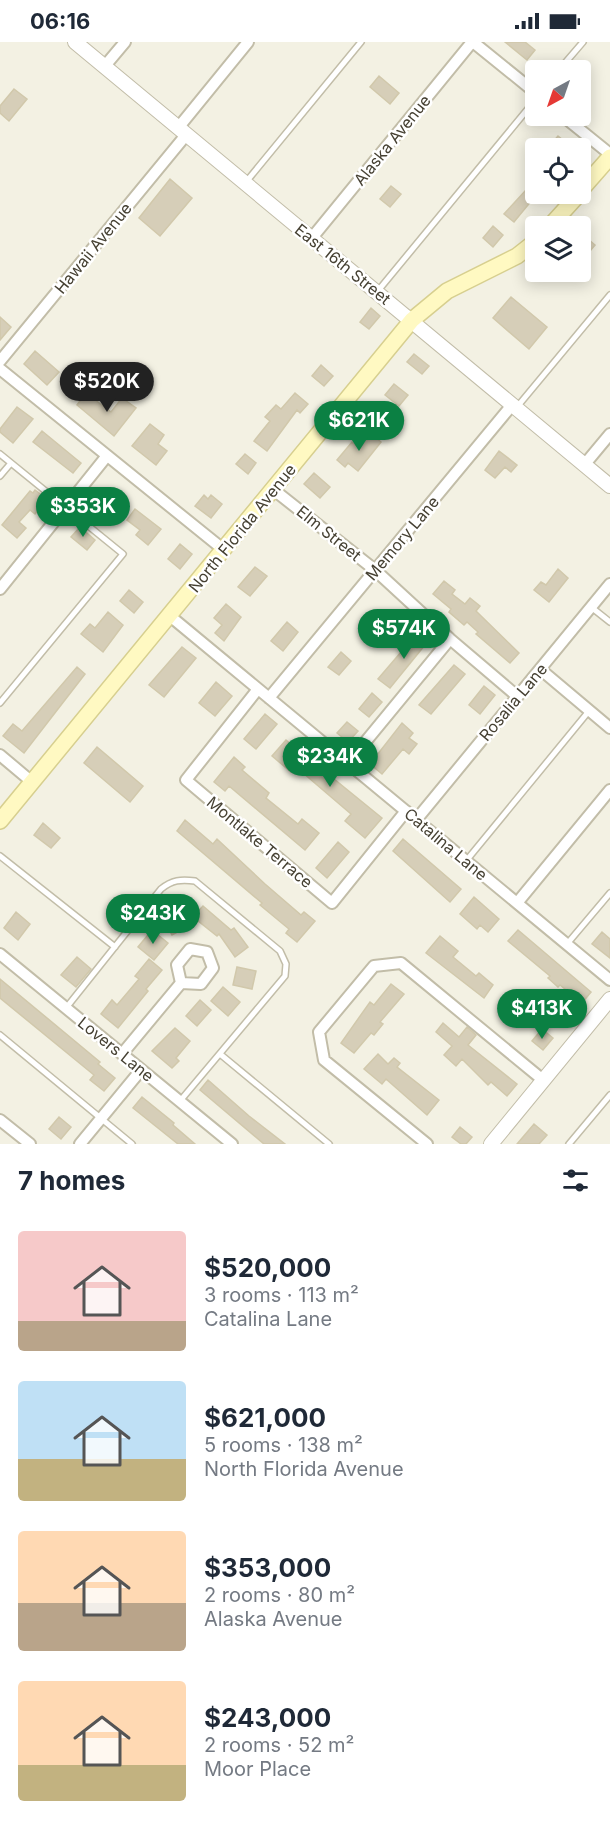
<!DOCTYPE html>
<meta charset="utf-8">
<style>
:root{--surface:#fff;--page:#f6f6f7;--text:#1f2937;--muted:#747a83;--accent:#0b8043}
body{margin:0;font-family:Inter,sans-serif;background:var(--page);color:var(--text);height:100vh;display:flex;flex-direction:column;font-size:22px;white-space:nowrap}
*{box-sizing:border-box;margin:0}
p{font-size:20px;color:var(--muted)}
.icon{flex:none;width:33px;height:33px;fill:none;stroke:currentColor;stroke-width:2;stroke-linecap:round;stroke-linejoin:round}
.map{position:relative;height:1102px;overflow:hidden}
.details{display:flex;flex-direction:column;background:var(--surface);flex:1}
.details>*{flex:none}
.needle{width:39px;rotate:220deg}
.buttons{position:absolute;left:525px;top:18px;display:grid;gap:12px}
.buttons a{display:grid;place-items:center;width:66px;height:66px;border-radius:6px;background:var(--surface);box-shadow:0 3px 15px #0003;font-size:30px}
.price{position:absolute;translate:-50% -51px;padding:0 14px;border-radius:21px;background:var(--accent);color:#fff;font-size:20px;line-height:39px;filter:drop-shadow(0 2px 3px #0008)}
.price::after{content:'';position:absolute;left:50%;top:36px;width:18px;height:14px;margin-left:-9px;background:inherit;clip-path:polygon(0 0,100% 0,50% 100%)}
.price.on{background:#222;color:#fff}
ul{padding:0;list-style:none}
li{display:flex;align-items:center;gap:18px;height:150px;padding:0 18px}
li span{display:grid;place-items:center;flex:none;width:168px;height:120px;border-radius:6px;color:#555}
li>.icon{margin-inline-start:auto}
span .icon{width:72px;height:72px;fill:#fffc;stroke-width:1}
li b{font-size:26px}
h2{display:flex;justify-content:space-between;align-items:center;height:72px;padding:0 18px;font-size:26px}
.status{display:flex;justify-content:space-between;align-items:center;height:42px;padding:0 30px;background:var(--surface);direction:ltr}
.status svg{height:16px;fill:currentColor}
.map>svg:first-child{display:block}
.building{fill:#d6ceb8;stroke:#d1c8ab;stroke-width:1.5}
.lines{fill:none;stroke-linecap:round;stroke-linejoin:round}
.service-casing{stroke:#c2bda8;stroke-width:8}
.minor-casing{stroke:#c2bda8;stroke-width:14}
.tertiary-casing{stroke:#c2bda8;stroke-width:16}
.secondary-casing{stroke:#d7cf8f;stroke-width:18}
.service{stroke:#fff;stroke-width:5}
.minor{stroke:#fff;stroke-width:10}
.tertiary{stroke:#fff;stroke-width:14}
.secondary{stroke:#fff9c2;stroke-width:15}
.labels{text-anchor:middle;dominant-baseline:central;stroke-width:5;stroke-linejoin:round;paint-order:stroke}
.street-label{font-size:16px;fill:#464133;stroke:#fff}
</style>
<div class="status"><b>06:16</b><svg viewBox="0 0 49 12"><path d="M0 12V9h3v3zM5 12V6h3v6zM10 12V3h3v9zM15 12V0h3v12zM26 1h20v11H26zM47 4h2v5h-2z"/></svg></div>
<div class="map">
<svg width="610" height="1102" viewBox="0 0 610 1102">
<rect width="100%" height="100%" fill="#f3f1e3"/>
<path class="building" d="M 505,0 L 525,0 L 535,8 L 527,18 Z
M 379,34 L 399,51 L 390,62 L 370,45 Z
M 14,47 L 27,57 L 9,79 L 0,71 L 0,64 Z
M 558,94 L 573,106 L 555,106 L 550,103 Z
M 170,137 L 192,156 L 160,194 L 139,176 Z
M 536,137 L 537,152 L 514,180 L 504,172 Z
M 391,144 L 401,152 L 390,165 L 380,157 Z
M 493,184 L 503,193 L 493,205 L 483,196 Z
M 580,190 L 595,203 L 585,215 L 580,212 Z
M 511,255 L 547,285 L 529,307 L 493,276 Z
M 371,266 L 380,274 L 369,287 L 360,280 Z
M 0,275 L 11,285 L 0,298 Z
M 35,309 L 59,330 L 47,343 L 24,322 Z
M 414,312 L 429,324 L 422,332 L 407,320 Z
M 321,323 L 333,334 L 324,344 L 312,334 Z
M 394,342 L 408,353 L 399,364 L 385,353 Z
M 86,351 L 111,370 L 122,356 L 136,366 L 114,394 L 77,363 Z
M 295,351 L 308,362 L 300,371 L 297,368 L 267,409 L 254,399 L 270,379 L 265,375 L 276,363 L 281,367 Z
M 376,364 L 387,373 L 376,387 L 365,378 Z
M 17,365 L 33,377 L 13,401 L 0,390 L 0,387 Z
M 150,382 L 164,393 L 158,402 L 167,409 L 156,423 L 132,404 Z
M 42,389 L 81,421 L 73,431 L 33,400 Z
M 369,390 L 381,400 L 358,429 L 348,421 L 345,425 L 337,418 L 352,400 L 357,404 Z
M 499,409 L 517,423 L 511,430 L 505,425 L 495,436 L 485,428 Z
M 245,412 L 256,421 L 248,432 L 236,422 Z
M 314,431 L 330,445 L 320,456 L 304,442 Z
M 35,448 L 47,457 L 35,472 L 30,468 L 19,480 L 26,486 L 17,496 L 2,483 L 30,449 L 33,451 Z
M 204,453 L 208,457 L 211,453 L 222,462 L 211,476 L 195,464 Z
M 135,467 L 161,487 L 148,503 L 136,493 L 140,488 L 127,478 Z
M 80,485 L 95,498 L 87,508 L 71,495 Z
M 180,502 L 192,512 L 180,527 L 168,517 Z
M 255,525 L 267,534 L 250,554 L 238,545 Z
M 558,527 L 568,536 L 549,560 L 534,548 L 541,540 L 546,543 Z
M 444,539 L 455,548 L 452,552 L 465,562 L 470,556 L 480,564 L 476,569 L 519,611 L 510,621 L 476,592 L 478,590 L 467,580 L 464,583 L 449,570 L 451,567 L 433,552 Z
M 129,548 L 143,560 L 134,571 L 120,559 Z
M 226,562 L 241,575 L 224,599 L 215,591 L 222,583 L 214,576 Z
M 108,570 L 123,583 L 103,610 L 81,592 L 90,582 L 95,586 Z
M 287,580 L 298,590 L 283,609 L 271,599 Z
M 419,589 L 429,598 L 390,646 L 378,637 Z
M 182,605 L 196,616 L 164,655 L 149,643 Z
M 341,610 L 351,619 L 339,633 L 328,625 Z
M 454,623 L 465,632 L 431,672 L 419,663 Z
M 77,625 L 85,632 L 24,711 L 3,694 L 13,682 L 22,689 Z
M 216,640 L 232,654 L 215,674 L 199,661 Z
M 484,644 L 495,653 L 480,672 L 469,663 Z
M 372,651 L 382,660 L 369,675 L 359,667 Z
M 265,672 L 277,682 L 256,707 L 244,697 Z
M 347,680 L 358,689 L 348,700 L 337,691 Z
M 402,681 L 413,691 L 409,696 L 417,702 L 409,712 L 403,707 L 382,732 L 370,722 Z
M 286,698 L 382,776 L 365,796 L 345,779 L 351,772 L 296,725 L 291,730 L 272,714 Z
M 97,705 L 143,744 L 130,760 L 84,721 Z
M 234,715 L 245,725 L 242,728 L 269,751 L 266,756 L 298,782 L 302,777 L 319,791 L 305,808 L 229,744 L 225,749 L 214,740 Z
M 185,778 L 213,802 L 217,797 L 265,842 L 301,873 L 304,870 L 315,879 L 297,900 L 286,891 L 289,887 L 260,863 L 262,861 L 177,789 Z
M 43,781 L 60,796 L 51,806 L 34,793 Z
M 403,797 L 461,847 L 450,860 L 393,809 Z
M 338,800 L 349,810 L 327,836 L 316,826 Z
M 474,855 L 499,877 L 488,890 L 480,883 L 477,887 L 460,872 Z
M 203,864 L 231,888 L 234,886 L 248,905 L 235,915 L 219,892 L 217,894 L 198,879 L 172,893 L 163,875 L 181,866 L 188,880 Z
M 16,870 L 30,882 L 18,898 L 4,886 Z
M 152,888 L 168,901 L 154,918 L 138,905 Z
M 518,888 L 591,950 L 582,961 L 560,943 L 558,945 L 548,936 L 550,934 L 508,899 Z
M 602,890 L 610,897 L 610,916 L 592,902 Z
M 440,894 L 458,909 L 453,915 L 476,934 L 479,931 L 493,943 L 484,956 L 426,911 Z
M 77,915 L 91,927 L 76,945 L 61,933 Z
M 149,917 L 162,928 L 146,947 L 148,949 L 118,986 L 101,972 L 112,958 L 117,963 L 139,937 L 135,934 Z
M 237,925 L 256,929 L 252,947 L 233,943 Z
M 0,937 L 100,1020 L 98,1022 L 115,1036 L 104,1049 L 90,1038 L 94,1033 L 0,956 Z
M 391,942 L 404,952 L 380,980 L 383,982 L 374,993 L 371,991 L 354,1011 L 341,1001 L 370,960 L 374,963 Z
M 223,945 L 240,960 L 228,974 L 211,959 Z
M 200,958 L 211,968 L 197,984 L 186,974 Z
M 443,981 L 459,995 L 467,985 L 476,993 L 468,1003 L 517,1042 L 507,1054 L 491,1040 L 488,1043 L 462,1017 L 456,1024 L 444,1013 L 452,1004 L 436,990 Z
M 175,986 L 190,999 L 176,1016 L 179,1019 L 172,1026 L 152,1009 Z
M 542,987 L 553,996 L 543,1008 L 532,999 Z
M 378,1012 L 388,1022 L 394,1016 L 400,1021 L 397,1025 L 439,1058 L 427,1073 L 386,1037 L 382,1042 L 364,1027 Z
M 208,1038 L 249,1074 L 285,1102 L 264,1102 L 200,1048 Z
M 142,1055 L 174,1081 L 173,1083 L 195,1102 L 178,1102 L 133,1066 Z
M 59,1075 L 71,1085 L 61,1097 L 49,1087 Z
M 534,1082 L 547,1093 L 539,1102 L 517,1102 Z
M 460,1085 L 472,1095 L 466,1102 L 461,1102 L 452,1095 Z"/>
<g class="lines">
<defs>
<path id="service" d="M 559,28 L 583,0
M 246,140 L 361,0
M 377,250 L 536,57
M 517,365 L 610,253
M 0,412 L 123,512 L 0,661
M 0,434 L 11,421
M 591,565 L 610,580
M 0,814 L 115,905
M 466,819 L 589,669
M 567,902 L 610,851
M 66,966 L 161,847 C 172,838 181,837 195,839 L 280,909 L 286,922 L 285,934 L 180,1059
M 0,993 L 132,1102
M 220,1012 L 329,1102
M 569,1102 L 610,1053"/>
<path id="minor" d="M 473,0 L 536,51
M 104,25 L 125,0
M 563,74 L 610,112
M 178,86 L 248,0
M 311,197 L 472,0
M 0,319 L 186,93
M 0,327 L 224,508
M 585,422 L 610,392
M 274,448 L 375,528 L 450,597 L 517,654
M 0,547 L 106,415
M 170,574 L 610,938
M 540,627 L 610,686
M 258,647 L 186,738 L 332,861 L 406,769
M 269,656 L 512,363
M 0,713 L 32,740
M 348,721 L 450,597
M 416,778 L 610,542
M 517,861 L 610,748
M 0,912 L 232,1102
M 122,1012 L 181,941 L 201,942 L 213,926 L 207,910 L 190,907 L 177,923 L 181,941
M 0,1078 L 30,1102
M 80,1102 L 141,1028
M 427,1102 L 324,1018 L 319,990 L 374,924 L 401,921 L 543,1038"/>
<path id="tertiary" d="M 75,0 L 610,444
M 491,1102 L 610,957"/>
<path id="secondary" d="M 580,149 L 610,115
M 550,184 L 579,152
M 0,779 L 412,278 L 447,249 L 517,214 L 536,199"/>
</defs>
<use href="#service" class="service-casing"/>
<use href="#minor" class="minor-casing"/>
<use href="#tertiary" class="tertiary-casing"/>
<use href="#secondary" class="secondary-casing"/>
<use href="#service" class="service"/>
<use href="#minor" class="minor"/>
<use href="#tertiary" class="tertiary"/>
<use href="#secondary" class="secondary"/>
</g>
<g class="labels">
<g class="street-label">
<text transform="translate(392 98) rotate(-51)">Alaska Avenue</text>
<text transform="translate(93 206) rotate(-51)">Hawaii Avenue</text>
<text transform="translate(343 222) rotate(39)">East 16th Street</text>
<text transform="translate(242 486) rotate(-51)">North Florida Avenue</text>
<text transform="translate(329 491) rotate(39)">Elm Street</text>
<text transform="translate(402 496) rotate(-50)">Memory Lane</text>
<text transform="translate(513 660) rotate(-50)">Rosalia Lane</text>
<text transform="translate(260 800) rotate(40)">Montlake Terrace</text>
<text transform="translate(446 802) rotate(40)">Catalina Lane</text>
<text transform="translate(116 1007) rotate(39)">Lovers Lane</text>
</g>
</g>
</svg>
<div class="buttons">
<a><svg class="needle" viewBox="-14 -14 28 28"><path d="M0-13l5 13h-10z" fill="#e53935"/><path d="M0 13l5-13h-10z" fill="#747a83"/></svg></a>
<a><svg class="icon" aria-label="locate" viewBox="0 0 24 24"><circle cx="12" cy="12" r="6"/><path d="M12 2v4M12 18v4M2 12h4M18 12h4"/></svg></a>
<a><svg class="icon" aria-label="layers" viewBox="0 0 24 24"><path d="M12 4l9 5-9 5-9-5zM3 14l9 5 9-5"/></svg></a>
</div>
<b class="price on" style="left:107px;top:371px">$520K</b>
<b class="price" style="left:359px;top:410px">$621K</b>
<b class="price" style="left:83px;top:496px">$353K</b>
<b class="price" style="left:404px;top:618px">$574K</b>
<b class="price" style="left:330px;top:746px">$234K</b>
<b class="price" style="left:153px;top:903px">$243K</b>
<b class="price" style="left:542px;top:998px">$413K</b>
</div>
<section class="details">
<h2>7 homes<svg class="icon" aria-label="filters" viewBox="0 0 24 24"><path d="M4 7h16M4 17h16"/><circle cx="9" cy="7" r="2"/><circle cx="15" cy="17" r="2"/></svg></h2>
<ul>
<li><span style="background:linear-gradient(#f6c9c9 75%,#b9a48a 0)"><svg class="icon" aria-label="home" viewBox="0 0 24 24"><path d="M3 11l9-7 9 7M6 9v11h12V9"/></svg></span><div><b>$520,000</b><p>3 rooms · 113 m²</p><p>Catalina Lane</p></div></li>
<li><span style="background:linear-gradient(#bfe0f5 65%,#c2b280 0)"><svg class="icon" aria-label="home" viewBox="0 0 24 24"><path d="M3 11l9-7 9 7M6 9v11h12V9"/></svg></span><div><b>$621,000</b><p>5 rooms · 138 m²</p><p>North Florida Avenue</p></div></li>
<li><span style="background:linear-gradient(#ffd9b3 60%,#b9a48a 0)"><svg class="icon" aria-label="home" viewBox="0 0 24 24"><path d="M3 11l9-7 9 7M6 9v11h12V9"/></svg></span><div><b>$353,000</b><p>2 rooms · 80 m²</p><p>Alaska Avenue</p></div></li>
<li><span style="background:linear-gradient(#ffd9b3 70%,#c2b280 0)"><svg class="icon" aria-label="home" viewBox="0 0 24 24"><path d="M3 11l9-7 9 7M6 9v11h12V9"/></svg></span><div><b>$243,000</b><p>2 rooms · 52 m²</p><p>Moor Place</p></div></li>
</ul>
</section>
